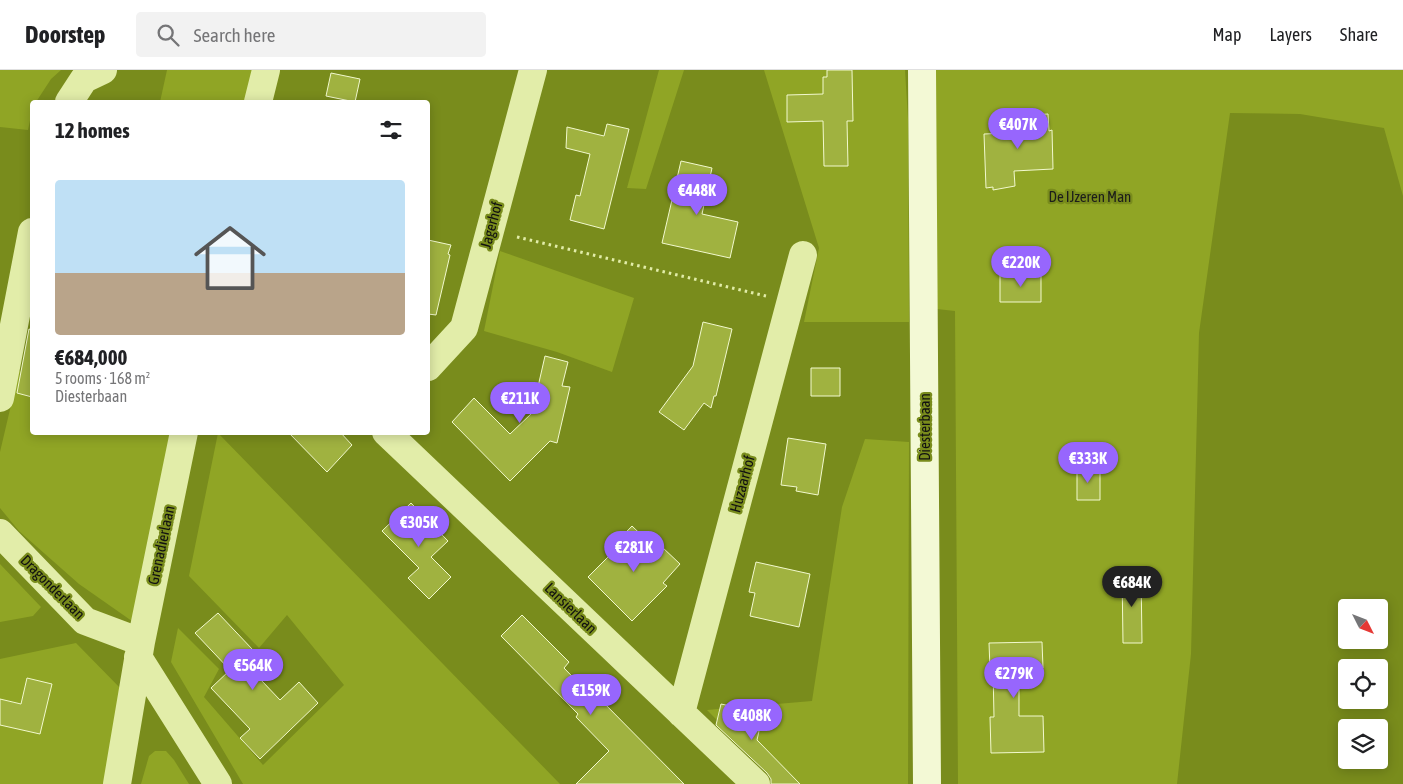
<!DOCTYPE html>
<meta charset="utf-8">
<style>
:root{--surface:#fff;--page:#f2f2f2;--text:#202124;--muted:#757577;--line:#e0e0e0;--accent:#9766fd}
body{margin:0;font-family:"Asap Condensed",sans-serif;background:var(--page);color:var(--text);height:100vh;display:flex;flex-direction:column;font-size:19px;white-space:nowrap}
*{box-sizing:border-box;margin:0}
p{font-size:16px;color:var(--muted)}
.icon{flex:none;width:28px;height:28px;fill:none;stroke:currentColor;stroke-width:2;stroke-linecap:round;stroke-linejoin:round}
.map{position:relative;flex:1;overflow:hidden}
.sheet{position:absolute;left:30px;top:30px;width:400px;height:335px;display:flex;flex-direction:column;background:var(--surface);border-radius:5px;box-shadow:0 2px 12px #0003}
.sheet>*{flex:none}
.needle{width:32px;rotate:132deg}
.buttons{position:absolute;left:1338px;top:529px;display:grid;gap:10px}
.buttons a{display:grid;place-items:center;width:50px;height:50px;border-radius:5px;background:var(--surface);box-shadow:0 2px 12px #0003;font-size:25px}
.price{position:absolute;translate:-50% -42px;padding:0 11px;border-radius:18px;background:var(--accent);color:#fff;font-size:16px;line-height:32px;filter:drop-shadow(0 1px 2px #0008)}
.price::after{content:'';position:absolute;left:50%;top:30px;width:15px;height:11px;margin-left:-8px;background:inherit;clip-path:polygon(0 0,100% 0,50% 100%)}
.price.selected{background:#222;color:#fff}
ul{padding:0;list-style:none}
li{display:grid;align-content:center;gap:10px;height:265px;padding:0 25px}
li span{display:grid;place-items:center;height:155px;border-radius:5px;color:#555}
li>.icon{margin-inline-start:auto}
span .icon{width:90px;height:90px;fill:#fffc;stroke-width:1}
li b{font-size:21px}
h2{display:flex;justify-content:space-between;align-items:center;height:60px;padding:0 25px;font-size:21px}
header{display:flex;align-items:center;gap:30px;box-sizing:border-box;height:70px;padding:0 25px;background:var(--surface);border-bottom:1px solid var(--line)}
header strong{font-size:24px}
nav{display:flex;gap:28px;margin-inline-start:auto;font-size:18px}
.search{width:350px;height:45px;background:var(--page);display:flex;align-items:center;gap:12px;box-sizing:border-box;padding:0 18px;border-radius:5px;color:var(--muted);font-size:19px}
.map>svg:first-child{display:block}
.green{fill:#90a525}
.building{fill:#a0b240;stroke:#f2f9ce}
.lines{fill:none;stroke-linecap:round;stroke-linejoin:round}
.path{stroke:#e2eda9;stroke-width:3;stroke-dasharray:2.5 4;stroke-linecap:butt}
.street{stroke:#e2eda9;stroke-width:28}
.secondary{stroke:#f3f9d5;stroke-width:28}
.labels{text-anchor:middle;dominant-baseline:central;stroke-width:4.5;stroke-linejoin:round;paint-order:stroke}
.park-label{font-size:15px;fill:#1c1d1a;stroke:#798c1c}
.street-label{font-size:15px;fill:#111;stroke:#798c1c}
</style>
<header>
<strong>Doorstep</strong>
<div class="search"><svg class="icon" aria-label="search" viewBox="0 0 24 24"><circle cx="10" cy="10" r="6"/><path d="M15 15l6 6"/></svg>Search here</div>
<nav><a>Map</a><a>Layers</a><a>Share</a></nav>
</header>
<div class="map">
<svg width="1403" height="714" viewBox="0 0 1403 714">
<rect width="100%" height="100%" fill="#798c1c"/>
<path class="green" d="M 0,0 L 61,0 L 51,9 L 36,32 L 32,32 L 32,41 L 28,60 L 0,57 Z
M 167,0 L 262,0 L 255,32 L 160,32 Z
M 659,0 L 684,0 L 646,119 L 627,118 Z
M 764,0 L 905,0 L 908,49 L 909,252 L 804,252 L 819,178 Z
M 930,0 L 1403,0 L 1403,126 L 1384,58 L 1300,44 L 1230,43 L 1199,263 L 1191,584 L 1177,714 L 958,714 L 955,241 L 928,238 Z
M 500,181 L 634,228 L 612,302 L 557,282 L 484,261 Z
M 19,301 L 32,304 L 32,362 L 182,363 L 139,556 L 79,514 L 19,461 L 0,438 L 0,382 Z
M 218,363 L 560,714 L 243,714 L 171,592 L 178,558 L 219,599 L 204,627 L 263,695 L 344,615 L 287,545 L 259,578 L 189,506 Z
M 865,369 L 909,372 L 908,714 L 780,714 L 707,640 L 812,631 L 842,437 Z
M 0,494 L 41,537 L 33,546 L 0,552 Z
M 76,573 L 124,622 L 104,714 L 0,714 L 0,589 Z
M 155,681 L 166,681 L 174,690 L 189,714 L 141,714 L 149,686 Z"/>
<path class="building" d="M 827,0 L 852,0 L 853,51 L 847,51 L 848,96 L 824,96 L 823,51 L 787,52 L 787,25 L 823,24 L 823,7 L 827,7 Z
M 331,3 L 360,9 L 355,32 L 326,26 Z
M 1048,44 L 1049,61 L 1052,60 L 1053,99 L 1014,101 L 1015,116 L 993,120 L 993,117 L 986,118 L 984,64 L 1009,63 L 1009,61 L 1012,60 L 1010,46 Z
M 607,54 L 629,59 L 604,159 L 570,150 L 576,125 L 580,126 L 590,84 L 566,78 L 567,57 L 604,66 Z
M 681,91 L 712,98 L 702,144 L 738,152 L 730,188 L 662,173 Z
M 428,170 L 451,175 L 448,184 L 450,185 L 436,245 L 428,244 Z
M 1000,203 L 1041,203 L 1041,232 L 1000,232 Z
M 703,252 L 732,259 L 716,326 L 714,326 L 711,338 L 704,333 L 684,360 L 659,342 L 693,296 Z
M 29,259 L 32,260 L 32,327 L 17,323 Z
M 545,286 L 568,292 L 562,316 L 570,317 L 557,373 L 550,371 L 510,411 L 452,352 L 474,328 L 510,364 L 532,343 Z
M 811,298 L 840,298 L 840,326 L 811,326 Z
M 288,362 L 340,362 L 352,375 L 327,402 Z
M 788,368 L 826,374 L 818,425 L 796,421 L 797,417 L 781,415 Z
M 1077,398 L 1100,399 L 1100,430 L 1077,430 Z
M 411,433 L 448,471 L 431,487 L 451,507 L 429,529 L 408,508 L 419,498 L 382,461 Z
M 632,456 L 657,480 L 661,476 L 680,494 L 663,513 L 667,516 L 632,551 L 588,507 L 610,485 L 607,482 Z
M 756,492 L 810,504 L 799,557 L 750,546 L 755,523 L 749,522 Z
M 1122,503 L 1141,503 L 1142,573 L 1123,573 Z
M 218,543 L 253,580 L 242,590 L 280,630 L 299,612 L 318,633 L 260,689 L 240,668 L 250,659 L 211,618 L 230,600 L 195,563 Z
M 522,545 L 569,592 L 564,598 L 594,629 L 597,626 L 684,714 L 576,714 L 609,681 L 576,647 L 578,644 L 501,566 Z
M 1042,572 L 1043,598 L 1019,598 L 1019,646 L 1043,646 L 1044,682 L 991,683 L 990,647 L 994,647 L 993,599 L 990,599 L 989,573 Z
M 27,608 L 52,614 L 40,664 L 0,655 L 0,629 L 21,634 Z
M 721,634 L 763,643 L 757,670 L 800,714 L 771,714 L 771,709 L 767,703 L 716,655 Z"/>
<g class="lines">
<path class="path" d="M 517,167 L 766,226"/>
<path class="street" d="M 69,32 L 84,9 L 103,0
M 258,32 L 266,0
M 428,297 L 464,258 L 533,0
M 0,328 L 32,162
M 386,362 L 756,714
M 0,463 L 85,551 L 141,572
M 138,587 L 218,714
M 681,643 L 803,185
M 117,714 L 141,572 L 184,362"/>
<path class="secondary" d="M 922,0 L 927,714"/>
</g>
<g class="labels">
<g class="park-label">
<text x="1090" y="126">De IJzeren Man</text>
</g>
<g class="street-label">
<text transform="translate(491 155) rotate(-75)">Jagerhof</text>
<text transform="translate(924 357) rotate(-90)">Diesterbaan</text>
<text transform="translate(742 414) rotate(-75)">Huzaarhof</text>
<text transform="translate(161 475) rotate(-78)">Grenadierlaan</text>
<text transform="translate(53 517) rotate(45)">Dragonderlaan</text>
<text transform="translate(571 538) rotate(44)">Lansierlaan</text>
</g>
</g>
</svg>
<div class="buttons">
<a><svg class="needle" viewBox="-14 -14 28 28"><path d="M0-13l5 13h-10z" fill="#e53935"/><path d="M0 13l5-13h-10z" fill="#757577"/></svg></a>
<a><svg class="icon" aria-label="locate" viewBox="0 0 24 24"><circle cx="12" cy="12" r="6"/><path d="M12 2v4M12 18v4M2 12h4M18 12h4"/></svg></a>
<a><svg class="icon" aria-label="layers" viewBox="0 0 24 24"><path d="M12 4l9 5-9 5-9-5zM3 14l9 5 9-5"/></svg></a>
</div>
<b class="price" style="left:1018px;top:80px">€407K</b>
<b class="price" style="left:697px;top:146px">€448K</b>
<b class="price" style="left:1021px;top:218px">€220K</b>
<b class="price" style="left:520px;top:354px">€211K</b>
<b class="price" style="left:1088px;top:414px">€333K</b>
<b class="price" style="left:419px;top:478px">€305K</b>
<b class="price" style="left:634px;top:503px">€281K</b>
<b class="price selected" style="left:1132px;top:538px">€684K</b>
<b class="price" style="left:253px;top:621px">€564K</b>
<b class="price" style="left:1014px;top:629px">€279K</b>
<b class="price" style="left:591px;top:646px">€159K</b>
<b class="price" style="left:752px;top:671px">€408K</b>
<section class="sheet">
<h2>12 homes<svg class="icon" aria-label="filters" viewBox="0 0 24 24"><path d="M4 7h16M4 17h16"/><circle cx="9" cy="7" r="2"/><circle cx="15" cy="17" r="2"/></svg></h2>
<ul>
<li><span style="background:linear-gradient(#bfe0f5 60%,#b9a48a 0)"><svg class="icon" aria-label="home" viewBox="0 0 24 24"><path d="M3 11l9-7 9 7M6 9v11h12V9"/></svg></span><div><b>€684,000</b><p>5 rooms · 168 m²</p><p>Diesterbaan</p></div></li>
</ul>
</section>
</div>
